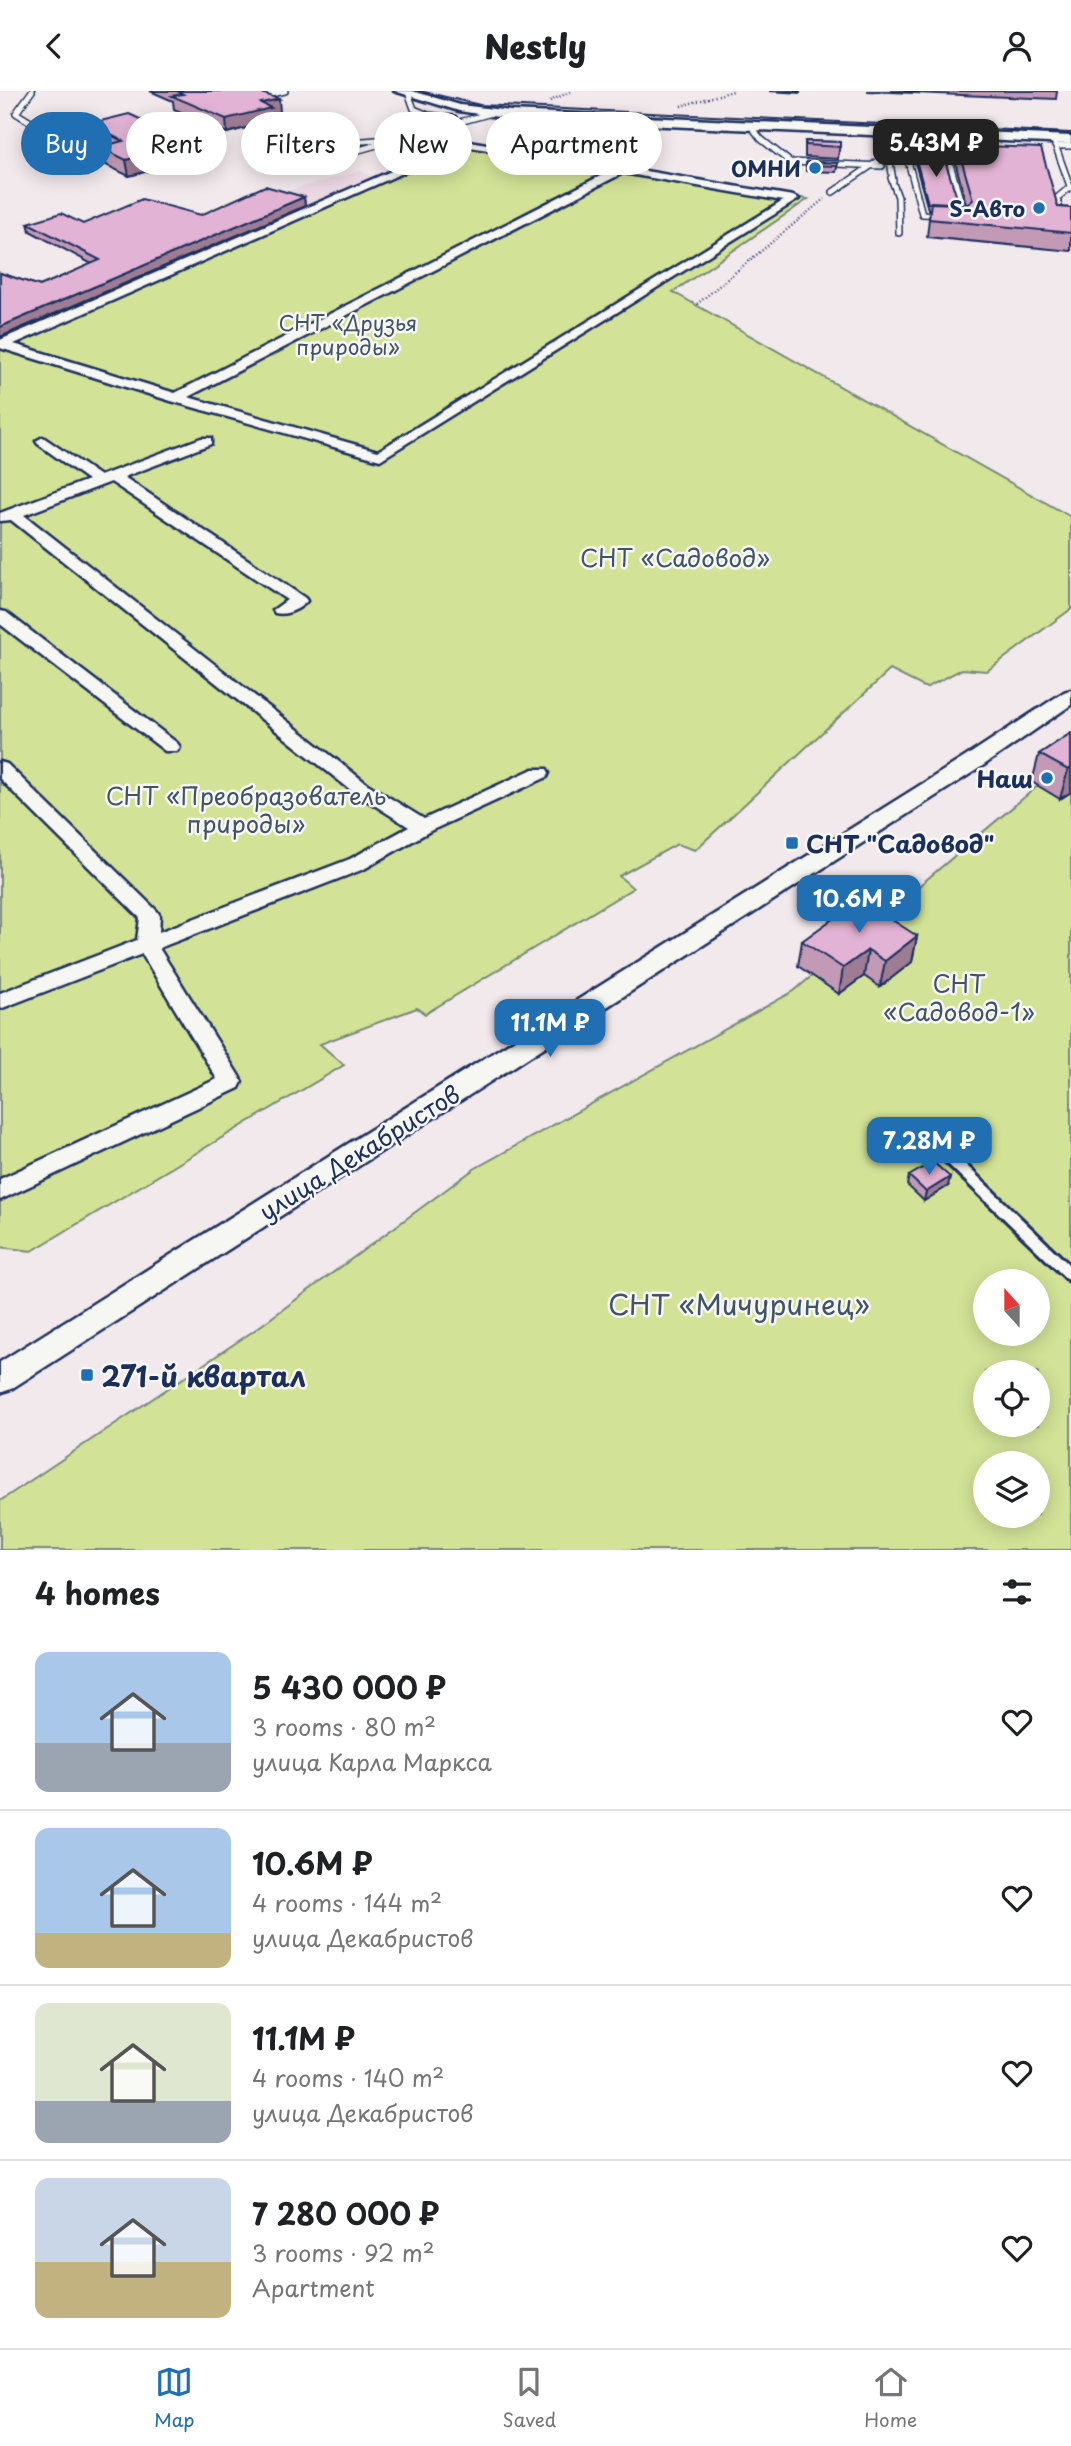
<!DOCTYPE html>
<meta charset="utf-8">
<style>
:root{--surface:#fff;--page:#f2f2f2;--text:#202124;--muted:#757577;--line:#e0e0e0;--accent:#1f6fb2}
body{margin:0;font-family:"Playpen Sans",sans-serif;background:var(--page);color:var(--text);height:100vh;display:flex;flex-direction:column;font-size:26px;white-space:nowrap}
*{box-sizing:border-box;margin:0}
p{font-size:23px;color:var(--muted)}
.icon{flex:none;width:38px;height:38px;fill:none;stroke:currentColor;stroke-width:2;stroke-linecap:round;stroke-linejoin:round}
.map{position:relative;height:1459px;overflow:hidden}
.panel{display:flex;flex-direction:column;background:var(--surface);flex:1}
.panel>*{flex:none}
.top-card{position:absolute;left:21px;top:21px;width:700px;height:63px;display:flex;gap:14px}
.needle{width:46px;rotate:339deg}
.buttons{position:absolute;left:973px;top:1178px;display:grid;gap:14px}
.buttons a{display:grid;place-items:center;width:77px;height:77px;border-radius:50%;background:var(--surface);box-shadow:0 4px 18px #0003;font-size:35px}
.price{position:absolute;translate:-50% -60px;padding:0 16px;border-radius:14px;background:var(--accent);color:#fff;font-size:23px;line-height:46px;filter:drop-shadow(0 2px 4px #0008)}
.price::after{content:'';position:absolute;left:50%;top:42px;width:21px;height:16px;margin-left:-10px;background:inherit;clip-path:polygon(0 0,100% 0,50% 100%)}
.price.current{background:#222;color:#fff}
ul{padding:0;list-style:none}
li{display:flex;align-items:center;gap:21px;height:175px;padding:0 35px}
li+li{border-top:2px solid var(--line)}
li span{display:grid;place-items:center;flex:none;width:196px;height:140px;border-radius:14px;color:#555}
li>.icon{margin-inline-start:auto}
span .icon{width:84px;height:84px;fill:#fffc;stroke-width:1}
li b{font-size:30px}
h2{display:flex;justify-content:space-between;align-items:center;height:84px;padding:0 35px;font-size:30px}
.pill{padding:0 24px;border-radius:32px;background:var(--surface);box-shadow:0 4px 18px #0003;font-size:24px;line-height:63px}
.pill.current{background:var(--accent);color:#fff}
header{display:flex;justify-content:space-between;align-items:center;height:91px;padding:0 35px;background:var(--surface);font-size:32px;font-weight:800}
.tab-bar{display:flex;justify-content:space-around;align-items:center;height:98px;border-top:2px solid var(--line);background:var(--surface);font-size:19px;color:var(--muted)}
.tab-bar a{display:grid;justify-items:center;gap:4px}
.tab-bar .current{color:var(--accent)}
.map>svg:first-child{display:block}
.built{fill:#edd9e5}
.green{fill:#d2e397;stroke:#76897a;stroke-width:2;fill-rule:evenodd}
.lines{fill:none;stroke-linecap:round;stroke-linejoin:round}
.service-far1-casing{stroke:#1b2f5e;stroke-width:8}
.service-casing{stroke:#1b2f5e;stroke-width:18}
.minor-casing{stroke:#1b2f5e;stroke-width:5}
.tertiary-casing{stroke:#1b2f5e;stroke-width:5}
.path{stroke:#1b2f5e;stroke-width:2.5;stroke-dasharray:1 2.5;stroke-linecap:butt}
.service-far1{stroke:#f6f6f2;stroke-width:5}
.service{stroke:#f6f6f2;stroke-width:12}
.minor{fill:#f6f6f2;fill-rule:evenodd}
.tertiary{fill:#f6f6f2;fill-rule:evenodd}
.tram{stroke:#1b2f5e;stroke-width:2}
.wall{fill:#c29ab6;stroke:#1b2f5e;stroke-width:2}
.shaded-wall{fill:#9e7d94;stroke:#1b2f5e;stroke-width:2}
.building{fill:#e2b3d4;stroke:#1b2f5e;stroke-width:2}
.poi-dot{fill:#1f6fb2;stroke:#f6f6f2;stroke-width:2.5}
.labels{text-anchor:middle;dominant-baseline:central;stroke-width:5;stroke-linejoin:round;paint-order:stroke}
.far-poi-label{font-size:21px;font-weight:bold;fill:#1b2f5e;stroke:#f6f6f2;text-anchor:end}
.far-park-label{font-size:21px;fill:#405369;stroke:#f6f6f2}
.park-label{font-size:24px;fill:#405369;stroke:#f6f6f2}
.poi-label{font-size:24px;font-weight:bold;fill:#1b2f5e;stroke:#f6f6f2;text-anchor:end}
.street-label{font-size:24px;fill:#1b2f5e;stroke:#f6f6f2}
.near-park-label{font-size:28px;fill:#405369;stroke:#f6f6f2}
.near-poi-label{font-size:28px;font-weight:bold;fill:#1b2f5e;stroke:#f6f6f2;text-anchor:start}
</style>
<header><svg class="icon" aria-label="back" viewBox="0 0 24 24"><path d="M15 5l-7 7 7 7"/></svg>Nestly<svg class="icon" aria-label="person" viewBox="0 0 24 24"><circle cx="12" cy="8" r="4"/><path d="M4 21q1-7 8-7t8 7"/></svg></header>
<div class="map">
<svg width="1071" height="1459" viewBox="0 0 1071 1459">
<rect width="100%" height="100%" fill="#f2e9ec"/>
<filter id="ink" filterUnits="userSpaceOnUse"><feTurbulence type="fractalNoise" baseFrequency=".0143" numOctaves="2"/><feDisplacementMap in="SourceGraphic" scale="14" xChannelSelector="R" yChannelSelector="G"/><feConvolveMatrix kernelMatrix="1 2 1 2 8 2 1 2 1" color-interpolation-filters="sRGB"/></filter>
<g filter="url(#ink)">
<path class="built" d="M 360,80 L 375,87 L 0,249 L 0,221 L 251,110 Z"/>
<path class="green" d="M 463,52 L 808,108 L 673,201 L 1071,426 L 1071,518 L 987,580 L 962,578 L 926,597 L 890,579 L 695,759 L 677,753 L 619,785 L 633,797 L 425,923 L 417,917 L 320,953 L 344,974 L 32,1160 L 0,1156 L 0,251 L 322,109 Z
M 1071,667 L 1071,1459 L 0,1459 L 0,1410 L 252,1241 L 474,1078 L 794,900 ZM 985,1190 L 1038,1190 L 1038,1242 L 985,1242 ZM 985,1281 L 1038,1281 L 1038,1334 L 985,1334 ZM 985,1372 L 1038,1372 L 1038,1424 L 985,1424 Z"/>
<g class="lines">
<defs>
<path id="service-far1" d="M 32,0 L 16,22 L 79,61 L 86,82
M 409,4 L 414,18 L 428,24 L 454,27
M 258,6 L 285,0
M 390,34 L 428,24
M 751,35 L 761,48 L 790,71 L 882,75
M 1053,48 L 1071,98
M 1055,55 L 1071,55
M 260,58 L 389,48
M 946,59 L 964,122
M 908,70 L 922,123 L 942,124
M 316,71 L 492,22
M 891,87 L 898,106 L 899,142
M 893,90 L 889,63 L 903,58 L 969,60
M 833,101 L 881,68 L 878,41
M 1061,123 L 1057,107 L 1069,97"/>
<path id="service" d="M 944,1061 L 1071,1184"/>
<path id="minor" d="M 463,49 L 793,105 L 799,108 L 380,369 L 171,310 L 0,257 L 0,249 ZM 464,55 L 610,80 L 175,302 L 14,253 ZM 623,82 L 783,110 L 378,360 L 188,306 Z
M 43,346 L 100,385 L 201,347 L 211,347 L 211,353 L 124,386 L 305,507 L 307,510 C 300,518 286,525 275,522 L 273,519 L 287,509 L 111,391 L 24,424 L 366,692 L 424,728 L 533,678 L 547,678 L 549,682 L 547,686 L 430,740 L 364,778 L 159,857 L 239,985 L 242,991 L 239,997 L 0,1109 L 0,1088 L 217,988 L 142,863 L 0,918 L 0,902 L 137,849 L 140,827 L 0,688 L 0,671 L 7,673 L 157,820 L 160,825 L 159,841 L 350,768 L 409,736 L 352,700 L 11,429 L 0,430 L 0,422 L 88,389 L 38,353 L 36,350 Z
M 0,520 L 6,521 L 177,652 L 180,656 L 177,660 L 165,660 L 0,533 Z"/>
<path id="tertiary" d="M 394,0 L 412,0 L 460,14 L 511,20 L 1071,45 L 1071,53 L 511,28 L 459,20 Z
M 1071,599 L 1071,614 L 981,676 L 11,1298 L 0,1302 L 0,1271 L 965,666 L 1064,601 Z"/>
</defs>
<use href="#service-far1" class="service-far1-casing"/>
<use href="#service" class="service-casing"/>
<use href="#minor" class="minor-casing"/>
<use href="#tertiary" class="tertiary-casing"/>
<path class="path" d="M 550,10 L 572,0
M 681,15 L 733,0
M 697,213 L 824,108"/>
<use href="#service-far1" class="service-far1"/>
<use href="#service" class="service"/>
<use href="#minor" class="minor"/>
<use href="#tertiary" class="tertiary"/>
<path class="tram" d="M 420,0 L 480,14 L 1071,42"/>
</g>
<path class="wall" d="M 150,0 L 256,0 L 280,21 L 271,23 L 272,30 L 227,42 L 174,18 L 173,10 Z
M 769,0 L 800,0 L 800,2 Z
M 867,0 L 1057,0 L 1056,8 Z
M 88,33 L 164,39 L 218,62 L 129,85 L 102,72 L 100,56 L 102,55 L 90,49 Z
M 805,50 L 840,51 L 838,68 L 805,66 Z
M 957,54 L 1058,116 L 1071,117 L 1071,160 L 927,146 L 930,118 L 928,118 L 914,68 L 914,62 L 959,113 L 966,113 L 955,70 Z
M 806,71 L 838,72 L 836,81 L 806,80 Z
M 304,106 L 305,115 L 0,246 L 0,182 L 40,195 L 92,173 L 30,140 L 28,132 L 83,133 L 201,124 Z
M 1071,642 L 1071,701 L 1060,708 L 1032,691 L 1039,663 Z
M 917,845 L 912,871 L 880,896 L 864,885 L 839,903 L 798,875 L 802,850 Z
M 909,1085 L 948,1095 L 924,1110 L 907,1094 Z"/>
<path class="shaded-wall" d="M 279,8 L 280,21 L 271,23 L 272,30 L 227,42 L 226,28 L 261,12 Z
M 216,45 L 218,62 L 129,85 L 126,69 Z
M 304,106 L 305,115 L 0,246 L 0,236 Z
M 1071,677 L 1071,701 L 1060,708 L 1068,679 Z
M 917,845 L 912,871 L 880,896 L 885,870 Z
M 868,859 L 864,885 L 839,903 L 843,877 Z
M 950,1086 L 948,1095 L 924,1110 L 926,1101 Z"/>
<path class="building" d="M 177,0 L 256,0 L 279,8 L 261,12 L 271,17 L 226,28 L 172,5 L 183,3 Z
M 129,23 L 164,39 L 190,33 L 216,45 L 126,69 L 100,56 L 123,50 L 88,33 Z
M 805,50 L 840,51 L 840,56 L 806,54 Z
M 957,54 L 1041,57 L 1058,116 L 1071,117 L 1071,142 L 929,128 L 931,111 L 968,113 L 973,109 Z
M 914,62 L 943,64 L 959,113 L 928,112 Z
M 806,71 L 838,72 L 837,75 L 806,74 Z
M 265,95 L 304,106 L 0,236 L 0,182 L 40,195 L 100,169 L 28,132 L 61,122 L 83,133 L 142,108 L 201,124 Z
M 1071,642 L 1071,677 L 1068,679 L 1039,663 Z
M 860,808 L 917,845 L 885,870 L 868,859 L 843,877 L 802,850 Z
M 933,1071 L 950,1086 L 926,1101 L 909,1085 Z"/>
</g>
<g class="poi-dot">
<circle cx="815" cy="77" r="7"/>
<circle cx="1039" cy="117" r="7"/>
<circle cx="1047" cy="687" r="7"/>
<rect x="785" y="745" width="14" height="14" rx="3.5"/>
<rect x="80" y="1277" width="14" height="14" rx="3.5"/>
</g>
<g class="labels">
<g class="far-poi-label">
<text x="801" y="77">ОМНИ</text>
<text x="1025" y="117">S-Авто</text>
</g>
<g class="far-park-label">
<text x="348" y="231">СНТ «Друзья<tspan x="348" dy="24">природы»</tspan></text>
</g>
<g class="park-label">
<text x="675" y="466">СНТ «Садовод»</text>
<text x="246" y="704">СНТ «Преобразователь<tspan x="246" dy="28">природы»</tspan></text>
<text x="959" y="892">СНТ<tspan x="959" dy="28">«Садовод-1»</tspan></text>
</g>
<g class="poi-label">
<text x="1033" y="687">Наш</text>
<text x="806" y="752" text-anchor="start">СНТ "Садовод"</text>
</g>
<g class="street-label">
<text transform="translate(359 1061) rotate(-32)">улица Декабристов</text>
</g>
<g class="near-park-label">
<text x="739" y="1212">СНТ «Мичуринец»</text>
</g>
<g class="near-poi-label">
<text x="101" y="1284">271-й квартал</text>
</g>
</g>
</svg>
<div class="buttons">
<a><svg class="needle" viewBox="-14 -14 28 28"><path d="M0-13l5 13h-10z" fill="#e53935"/><path d="M0 13l5-13h-10z" fill="#757577"/></svg></a>
<a><svg class="icon" aria-label="locate" viewBox="0 0 24 24"><circle cx="12" cy="12" r="6"/><path d="M12 2v4M12 18v4M2 12h4M18 12h4"/></svg></a>
<a><svg class="icon" aria-label="layers" viewBox="0 0 24 24"><path d="M12 4l9 5-9 5-9-5zM3 14l9 5 9-5"/></svg></a>
</div>
<b class="price current" style="left:936px;top:88px">5.43M ₽</b>
<b class="price" style="left:859px;top:844px">10.6M ₽</b>
<b class="price" style="left:550px;top:968px">11.1M ₽</b>
<b class="price" style="left:929px;top:1086px">7.28M ₽</b>
<div class="top-card">
<a class="pill current">Buy</a>
<a class="pill">Rent</a>
<a class="pill">Filters</a>
<a class="pill">New</a>
<a class="pill">Apartment</a>
</div>
</div>
<section class="panel">
<h2>4 homes<svg class="icon" aria-label="filters" viewBox="0 0 24 24"><path d="M4 7h16M4 17h16"/><circle cx="9" cy="7" r="2"/><circle cx="15" cy="17" r="2"/></svg></h2>
<ul>
<li><span style="background:linear-gradient(#a9c7e8 65%,#9aa5b1 0)"><svg class="icon" aria-label="home" viewBox="0 0 24 24"><path d="M3 11l9-7 9 7M6 9v11h12V9"/></svg></span><div><b>5 430 000 ₽</b><p>3 rooms · 80 m²</p><p>улица Карла Маркса</p></div><svg class="icon" aria-label="heart" viewBox="0 0 24 24"><path d="M12 20l-8-8c-3-5 5-10 8-4 3-6 11-1 8 4z"/></svg></li>
<li><span style="background:linear-gradient(#a9c7e8 75%,#c2b280 0)"><svg class="icon" aria-label="home" viewBox="0 0 24 24"><path d="M3 11l9-7 9 7M6 9v11h12V9"/></svg></span><div><b>10.6M ₽</b><p>4 rooms · 144 m²</p><p>улица Декабристов</p></div><svg class="icon" aria-label="heart" viewBox="0 0 24 24"><path d="M12 20l-8-8c-3-5 5-10 8-4 3-6 11-1 8 4z"/></svg></li>
<li><span style="background:linear-gradient(#dfe7d0 70%,#9aa5b1 0)"><svg class="icon" aria-label="home" viewBox="0 0 24 24"><path d="M3 11l9-7 9 7M6 9v11h12V9"/></svg></span><div><b>11.1M ₽</b><p>4 rooms · 140 m²</p><p>улица Декабристов</p></div><svg class="icon" aria-label="heart" viewBox="0 0 24 24"><path d="M12 20l-8-8c-3-5 5-10 8-4 3-6 11-1 8 4z"/></svg></li>
<li><span style="background:linear-gradient(#c9d6e8 60%,#c2b280 0)"><svg class="icon" aria-label="home" viewBox="0 0 24 24"><path d="M3 11l9-7 9 7M6 9v11h12V9"/></svg></span><div><b>7 280 000 ₽</b><p>3 rooms · 92 m²</p><p>Apartment</p></div><svg class="icon" aria-label="heart" viewBox="0 0 24 24"><path d="M12 20l-8-8c-3-5 5-10 8-4 3-6 11-1 8 4z"/></svg></li>
</ul>
</section>
<nav class="tab-bar">
<a class="current"><svg class="icon" aria-label="map" viewBox="0 0 24 24"><path d="M3 6l6-2 6 2 6-2v14l-6 2-6-2-6 2zM9 4v14M15 6v14"/></svg>Map</a>
<a><svg class="icon" aria-label="saved" viewBox="0 0 24 24"><path d="M7 4h10v16l-5-4-5 4z"/></svg>Saved</a>
<a><svg class="icon" aria-label="home" viewBox="0 0 24 24"><path d="M3 11l9-7 9 7M6 9v11h12V9"/></svg>Home</a>
</nav>
